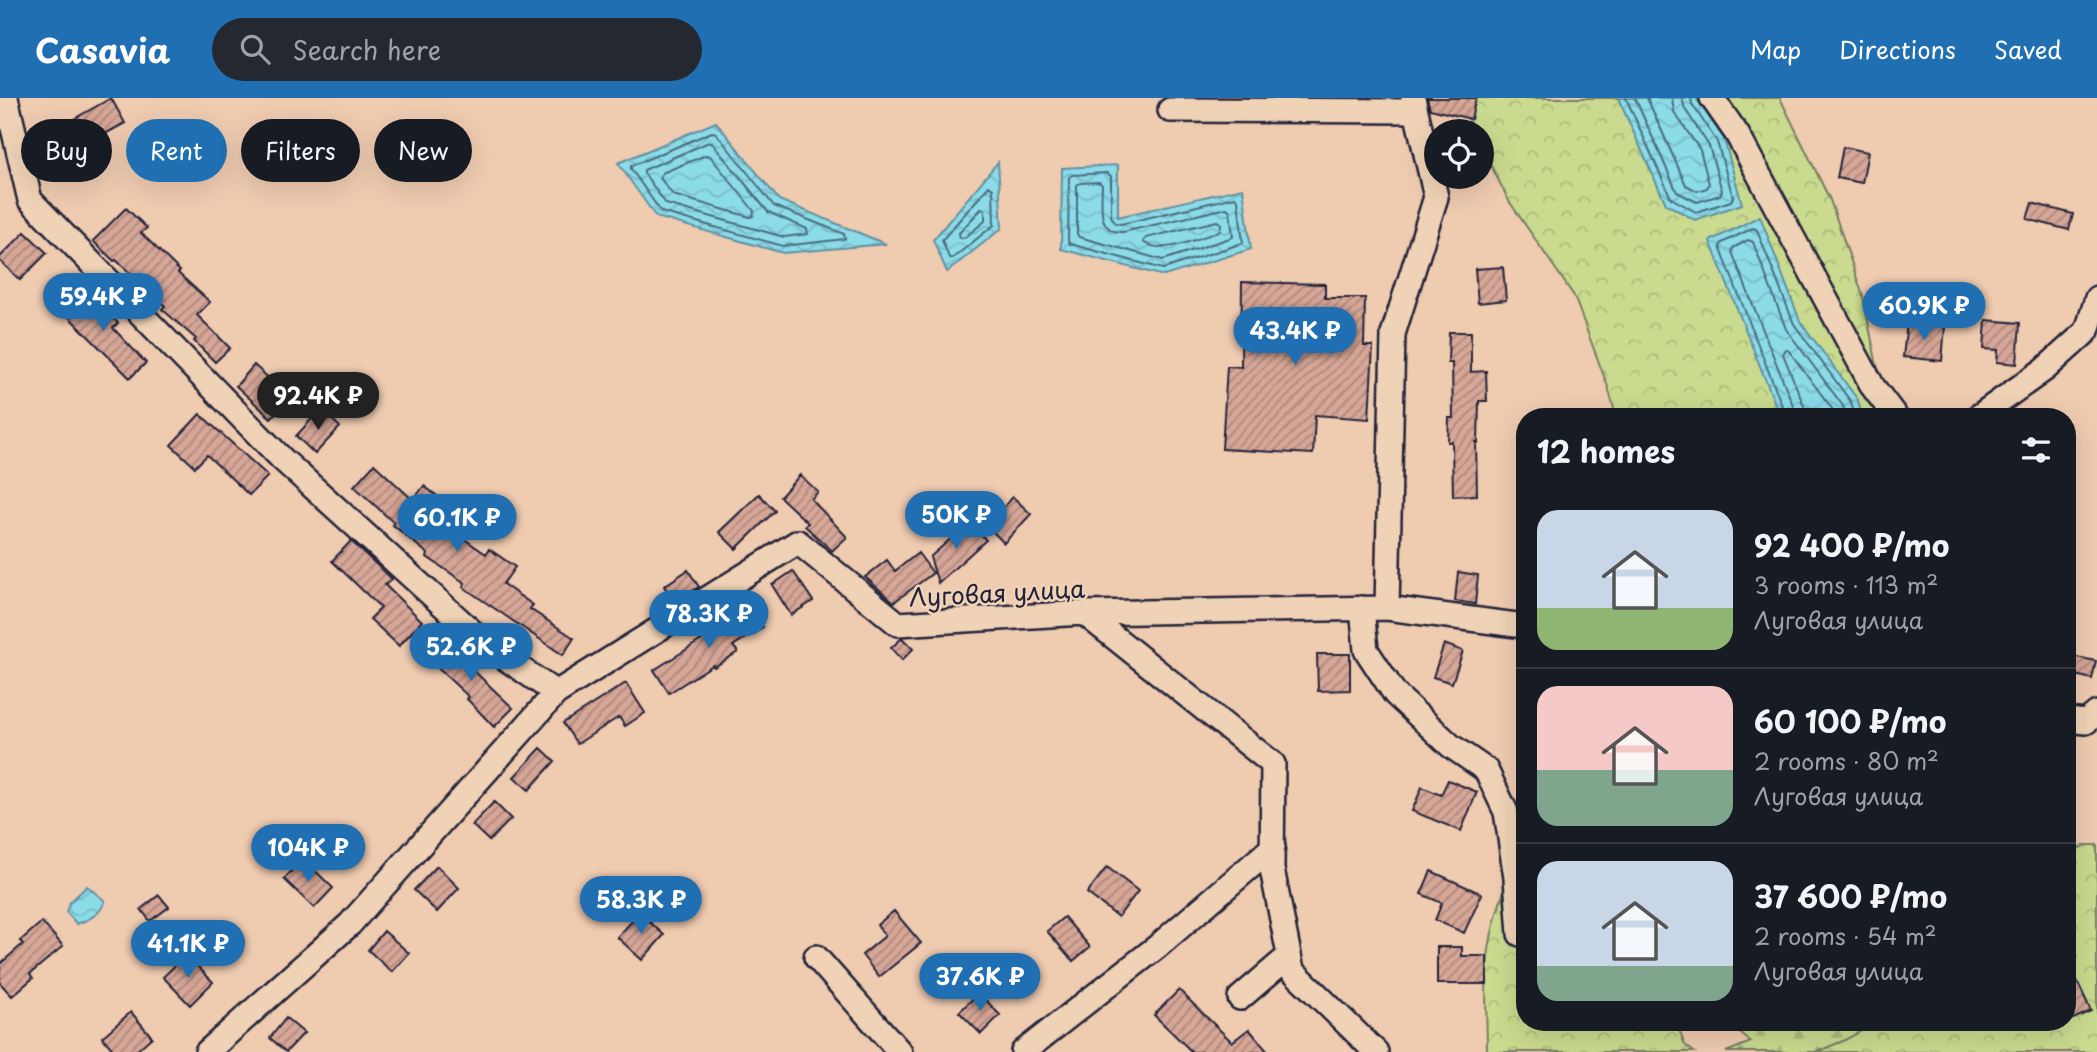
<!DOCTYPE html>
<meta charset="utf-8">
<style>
:root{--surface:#171b24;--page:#242831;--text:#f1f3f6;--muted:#9ea1a6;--line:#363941;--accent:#1f6fb2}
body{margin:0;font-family:"Playpen Sans",sans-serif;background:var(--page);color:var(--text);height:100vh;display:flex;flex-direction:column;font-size:26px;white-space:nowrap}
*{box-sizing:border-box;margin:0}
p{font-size:23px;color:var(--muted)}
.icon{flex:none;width:38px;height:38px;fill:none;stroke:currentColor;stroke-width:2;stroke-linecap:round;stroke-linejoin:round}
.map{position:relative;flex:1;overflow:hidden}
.details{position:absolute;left:1516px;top:310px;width:560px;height:623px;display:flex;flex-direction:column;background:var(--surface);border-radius:28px;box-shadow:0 7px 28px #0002}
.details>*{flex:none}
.top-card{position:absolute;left:21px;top:21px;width:665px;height:63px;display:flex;gap:14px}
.controls{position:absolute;left:1424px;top:21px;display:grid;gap:14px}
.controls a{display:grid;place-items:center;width:70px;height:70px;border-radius:50%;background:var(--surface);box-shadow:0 7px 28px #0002;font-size:35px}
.price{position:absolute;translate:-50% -60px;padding:0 16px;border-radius:24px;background:var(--accent);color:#fff;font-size:23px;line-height:46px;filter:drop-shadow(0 2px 4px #0008)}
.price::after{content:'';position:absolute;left:50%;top:42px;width:21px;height:16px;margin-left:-10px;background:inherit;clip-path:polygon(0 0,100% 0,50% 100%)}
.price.on{background:#222;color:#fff}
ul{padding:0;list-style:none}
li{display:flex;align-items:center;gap:21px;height:175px;padding:0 21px}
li+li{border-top:2px solid var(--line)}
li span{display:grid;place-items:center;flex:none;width:196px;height:140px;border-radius:21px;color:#555}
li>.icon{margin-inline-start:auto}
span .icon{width:84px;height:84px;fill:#fffc;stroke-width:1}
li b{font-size:30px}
h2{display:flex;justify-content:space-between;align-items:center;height:84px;padding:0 21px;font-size:30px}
.chip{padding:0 24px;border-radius:32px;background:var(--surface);box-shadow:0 7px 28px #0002;font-size:24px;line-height:63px}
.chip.on{background:var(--accent);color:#fff}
header{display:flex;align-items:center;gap:42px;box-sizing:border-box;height:98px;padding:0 35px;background:var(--accent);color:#fff}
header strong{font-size:33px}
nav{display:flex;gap:38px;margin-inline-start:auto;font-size:24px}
.search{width:490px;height:63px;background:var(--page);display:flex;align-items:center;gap:18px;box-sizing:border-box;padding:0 24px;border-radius:38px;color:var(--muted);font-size:26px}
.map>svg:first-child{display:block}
.forest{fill:url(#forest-firs);stroke:#767e64;stroke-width:2}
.park{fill:url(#park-crowns);stroke:#767e64;stroke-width:2}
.water{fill:url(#water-waves);stroke:#6191a3;stroke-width:2}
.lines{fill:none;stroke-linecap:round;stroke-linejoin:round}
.shore{stroke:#4c6c80;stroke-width:2}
.building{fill:url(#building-hatch);stroke:#22223b;stroke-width:2}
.street-casing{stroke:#22223b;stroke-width:28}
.street{stroke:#f0d3b6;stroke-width:23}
.labels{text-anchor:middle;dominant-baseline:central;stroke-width:5;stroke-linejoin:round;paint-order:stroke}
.street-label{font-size:24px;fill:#22223b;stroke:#f0d3b6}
</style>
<header>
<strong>Casavia</strong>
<div class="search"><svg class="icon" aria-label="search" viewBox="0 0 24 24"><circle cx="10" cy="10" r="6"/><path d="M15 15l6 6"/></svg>Search here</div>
<nav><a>Map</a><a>Directions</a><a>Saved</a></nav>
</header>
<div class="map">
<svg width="2097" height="954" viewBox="0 0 2097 954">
<defs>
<pattern id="forest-firs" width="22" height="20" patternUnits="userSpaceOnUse" patternTransform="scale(1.75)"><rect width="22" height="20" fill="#cada8e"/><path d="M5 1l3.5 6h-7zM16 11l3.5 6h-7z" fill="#adbb7b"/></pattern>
<pattern id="park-crowns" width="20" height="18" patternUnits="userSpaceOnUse" patternTransform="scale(1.75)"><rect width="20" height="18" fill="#cada8e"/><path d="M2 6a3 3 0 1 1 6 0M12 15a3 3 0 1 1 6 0" fill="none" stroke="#adbb7b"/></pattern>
<pattern id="water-waves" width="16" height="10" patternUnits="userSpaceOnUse" patternTransform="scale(1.75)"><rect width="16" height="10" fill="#8bdbe8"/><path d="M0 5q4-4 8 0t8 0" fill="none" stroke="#78bcc8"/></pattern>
<pattern id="building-hatch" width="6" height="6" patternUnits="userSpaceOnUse" patternTransform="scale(1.75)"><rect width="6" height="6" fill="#d6a697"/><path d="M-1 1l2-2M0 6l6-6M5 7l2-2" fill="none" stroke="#ad877c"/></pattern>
</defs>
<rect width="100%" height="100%" fill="#efcbb0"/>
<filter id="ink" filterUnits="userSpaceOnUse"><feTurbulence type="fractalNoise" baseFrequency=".0143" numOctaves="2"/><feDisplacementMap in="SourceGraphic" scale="14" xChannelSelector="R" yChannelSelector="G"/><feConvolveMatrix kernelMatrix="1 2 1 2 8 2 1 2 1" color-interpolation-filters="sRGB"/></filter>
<g filter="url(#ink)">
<path class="forest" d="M 1726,924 L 1931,924 L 1876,954 L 1726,954 L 1751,944 Z"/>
<path class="park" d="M 1458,0 L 1780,0 L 1830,102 L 1863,198 L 1887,318 L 1616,318 L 1608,289 L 1574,198 L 1509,103 L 1482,50 L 1482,33 L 1474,33 Z
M 1524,744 L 1524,924 L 1676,924 L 1685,947 L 1694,954 L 1487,954 C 1487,920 1484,885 1489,852 C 1494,814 1509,779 1524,744 Z
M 2086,747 L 2097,747 L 2097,954 L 1816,954 L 1843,943 L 1877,924 L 2067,924 L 2067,756 Z"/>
<path class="water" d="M 1618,0 L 1696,0 L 1724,41 L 1742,106 L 1695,122 L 1666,106 Z
M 716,24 L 779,102 L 886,146 L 783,155 L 656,119 L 618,65 Z
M 998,64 L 1002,130 L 947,174 L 933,142 Z
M 1118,67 L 1118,119 L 1243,90 L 1251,151 L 1164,178 L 1061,151 L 1062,70 Z
M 1760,118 L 1800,223 L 1858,302 L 1862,318 L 1780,318 L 1710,143 Z
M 87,788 L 105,803 C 100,817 90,821 77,826 L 66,814 L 70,804 Z"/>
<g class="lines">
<path class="shore" d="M 1626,0 L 1671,100 L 1696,114 L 1731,103 L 1733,99 L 1717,44 L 1692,6 L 1691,0
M 1635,0 L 1677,94 L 1697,104 L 1720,97 L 1722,93 L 1709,48 L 1685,11 L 1682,0
M 1647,0 L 1686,87 L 1697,93 L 1707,90 L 1709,86 L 1700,52 L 1674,14 L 1672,0
M 712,34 L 716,35 L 774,108 L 844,136 L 845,141 L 783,148 L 661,114 L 631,71 L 631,68 Z
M 709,44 L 713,46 L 768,114 L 807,131 L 808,136 L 784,139 L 666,106 L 644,75 L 644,72 Z
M 706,57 L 710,58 L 754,113 L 753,118 L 750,119 L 673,97 L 660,80 L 662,75 Z
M 1107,75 L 1111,78 L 1111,118 L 1115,125 L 1121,126 L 1235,99 L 1238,102 L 1243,145 L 1163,171 L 1070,146 L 1068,143 L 1069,79 L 1072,77 Z
M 1099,84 L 1102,87 C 1102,106 1096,135 1123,134 L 1227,110 L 1230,113 L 1233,139 L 1163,162 L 1079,139 L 1077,136 L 1077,87 L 1080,85 Z
M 989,88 L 993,91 L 994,127 L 953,160 L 949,160 L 942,142 Z
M 982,110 L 985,113 L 985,123 L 964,140 L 960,140 L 959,135 Z
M 1217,123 L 1221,125 L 1220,133 C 1198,140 1163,158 1143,144 L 1146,140 Z
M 1786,318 L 1720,149 L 1722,145 L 1753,130 L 1757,132 L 1794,226 L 1851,304 L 1855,318
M 1795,318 L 1794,310 L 1732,154 L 1733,150 L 1748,142 L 1753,144 L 1786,231 L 1843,308 L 1846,318
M 1805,318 L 1804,308 L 1783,256 L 1786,251 L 1789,253 L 1833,312 L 1835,318"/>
</g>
<path class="building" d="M 111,0 L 125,25 L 72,54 L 75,59 L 53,71 L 37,42 Z
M 1427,0 L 1476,0 L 1471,21 L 1430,11 Z
M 1843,49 L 1868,54 L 1862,85 L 1837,80 Z
M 2032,105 L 2073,116 L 2069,132 L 2027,121 Z
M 126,110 L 147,130 L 141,135 L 180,173 L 178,175 L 210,204 L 197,217 L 230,250 L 215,264 L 194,243 L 196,241 L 162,211 L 165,208 L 116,162 L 114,163 L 93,143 Z
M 25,134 L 47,155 L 20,182 L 0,163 L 0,159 Z
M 1503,169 L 1506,202 L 1478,205 L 1475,171 Z
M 1242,184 L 1325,186 L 1325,200 L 1365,200 L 1364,248 L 1373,248 L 1369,321 L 1315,317 L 1313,356 L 1222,351 L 1227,268 L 1241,269 Z
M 82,192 L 118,225 L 113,230 L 146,265 L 130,280 L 62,212 Z
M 1986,222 L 2020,225 L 2017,266 L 1997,264 L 1998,252 L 1984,251 Z
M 1907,224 L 1945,228 L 1942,263 L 1903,259 Z
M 1449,234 L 1471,234 L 1471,274 L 1486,273 L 1487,303 L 1479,303 L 1478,345 L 1476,344 L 1477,397 L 1453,398 L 1452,344 L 1448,344 L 1449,320 L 1453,320 L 1452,265 L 1448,265 Z
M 254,267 L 290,299 L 271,320 L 236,288 Z
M 321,311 L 340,329 L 315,356 L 296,338 Z
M 200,316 L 268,378 L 249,397 L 207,357 L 195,369 L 171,347 Z
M 374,366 L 413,402 L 424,388 L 446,405 L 434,420 L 486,456 L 489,451 L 515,469 L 503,486 L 533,507 L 530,511 L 574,540 L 563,557 L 463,489 L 465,485 L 427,459 L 428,456 L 393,427 L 394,425 L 354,388 Z
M 800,377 L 818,394 L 811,401 L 847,439 L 832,453 L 805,428 L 808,425 L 780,399 Z
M 759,396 L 775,413 L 736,451 L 719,434 Z
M 1013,399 L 1031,416 L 1004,445 L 987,428 Z
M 970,424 L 986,442 L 938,485 L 930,459 Z
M 351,443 L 392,481 L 385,487 L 422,523 L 399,548 L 370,521 L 381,510 L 332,463 Z
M 918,455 L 933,475 L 894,504 L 865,479 L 887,462 L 895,473 Z
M 688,472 L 699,489 L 674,504 L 664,488 Z
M 793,473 L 813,503 L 791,517 L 772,487 Z
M 1458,474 L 1478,477 L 1475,506 L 1455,503 Z
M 748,505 L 763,529 L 733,548 L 738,554 L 714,569 L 713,567 L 669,595 L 654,572 L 733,522 L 730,517 Z
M 902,540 L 913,551 L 902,562 L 891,550 Z
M 449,542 L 476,567 L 472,571 L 513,610 L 494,629 L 467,601 L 469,599 L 430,563 Z
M 1444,546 L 1463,553 L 1452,585 L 1433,579 Z
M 1317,556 L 1350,556 L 1350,592 L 1318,593 Z
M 2067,557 L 2096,563 L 2092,581 L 2067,575 Z
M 626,585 L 645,615 L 625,628 L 619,619 L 577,646 L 563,625 Z
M 541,650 L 555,663 L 529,692 L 514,679 Z
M 1448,682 L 1477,694 L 1461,733 L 1412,713 L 1422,689 L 1441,697 Z
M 494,704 L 511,721 L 489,743 L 472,727 Z
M 303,761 L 333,790 L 314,810 L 284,781 Z
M 437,768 L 459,790 L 437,814 L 414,792 Z
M 1107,769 L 1138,793 L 1118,819 L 1087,795 Z
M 1431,773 L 1482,796 L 1464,835 L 1435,822 L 1442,805 L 1421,796 Z
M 159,797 L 169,809 L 150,823 L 141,811 Z
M 894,813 L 921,845 L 879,879 L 862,857 L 885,838 L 877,827 Z
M 640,815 L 664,837 L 642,862 L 617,839 Z
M 1064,819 L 1090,849 L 1073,863 L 1047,833 Z
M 42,824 L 63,848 L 30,876 L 33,880 L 12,898 L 0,885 L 0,866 L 23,846 L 20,843 Z
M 384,833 L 409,855 L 392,874 L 368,852 Z
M 1437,849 L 1462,849 L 1462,858 L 1487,858 L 1487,886 L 1437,886 Z
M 186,857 L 213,884 L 190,907 L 163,879 Z
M 2067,861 L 2091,913 L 2071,922 L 2067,914 Z
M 1179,892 L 1232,944 L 1249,931 L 1268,954 L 1192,954 L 1154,917 Z
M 979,895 L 1000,917 L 981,936 L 959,914 Z
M 131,914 L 152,939 L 135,954 L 115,954 L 102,939 Z
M 286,920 L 304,935 L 286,954 L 270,940 Z"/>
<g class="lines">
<defs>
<path id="street" d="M 6,0 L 30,102 L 282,361 L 489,549 L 556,595 L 798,444 L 898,526 L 1084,515 L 1387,510 L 1524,528
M 1712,0 L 1737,36 L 1873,289 L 1895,318
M 1170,12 L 1416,13
M 1979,318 L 2045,271 L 2087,233 L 2097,200
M 1362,510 L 1366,552 L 1395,596 L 1451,648 L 1486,672 L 1506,714 L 1516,780 L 1520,836
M 1387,510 L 1393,236 L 1436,99 L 1413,0
M 1084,515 L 1273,666 L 1272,771 L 1292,872 L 1376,954
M 2067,622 L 2086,624 L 2097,615
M 816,859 L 900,954
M 1240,900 L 1289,858
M 207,954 L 350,826 L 556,595
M 1023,954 L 1158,848 L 1273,749"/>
</defs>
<use href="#street" class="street-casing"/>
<use href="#street" class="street"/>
</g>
</g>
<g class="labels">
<g class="street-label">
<text transform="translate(997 494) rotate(-3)">Луговая улица</text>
</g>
</g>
</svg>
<div class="controls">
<a><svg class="icon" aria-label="locate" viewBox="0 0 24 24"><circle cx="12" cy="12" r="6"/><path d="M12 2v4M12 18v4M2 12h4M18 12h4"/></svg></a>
</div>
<b class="price" style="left:103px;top:235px">59.4K ₽</b>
<b class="price" style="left:1924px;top:244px">60.9K ₽</b>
<b class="price" style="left:1295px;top:269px">43.4K ₽</b>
<b class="price on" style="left:318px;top:334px">92.4K ₽</b>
<b class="price" style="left:956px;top:453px">50K ₽</b>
<b class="price" style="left:457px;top:456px">60.1K ₽</b>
<b class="price" style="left:709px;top:552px">78.3K ₽</b>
<b class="price" style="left:471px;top:585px">52.6K ₽</b>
<b class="price" style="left:308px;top:786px">104K ₽</b>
<b class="price" style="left:641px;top:838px">58.3K ₽</b>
<b class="price" style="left:188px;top:882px">41.1K ₽</b>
<b class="price" style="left:980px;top:915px">37.6K ₽</b>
<div class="top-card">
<a class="chip">Buy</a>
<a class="chip on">Rent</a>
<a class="chip">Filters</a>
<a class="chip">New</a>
</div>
<section class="details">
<h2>12 homes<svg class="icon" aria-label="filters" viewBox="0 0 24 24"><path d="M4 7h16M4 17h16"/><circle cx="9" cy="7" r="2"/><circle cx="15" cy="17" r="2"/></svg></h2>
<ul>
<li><span style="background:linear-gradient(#c9d6e8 70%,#8fb573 0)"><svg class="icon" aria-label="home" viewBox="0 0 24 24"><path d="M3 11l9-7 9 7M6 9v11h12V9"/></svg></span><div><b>92 400 ₽/mo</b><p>3 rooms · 113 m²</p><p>Луговая улица</p></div></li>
<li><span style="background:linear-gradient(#f6c9c9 60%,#7fa58c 0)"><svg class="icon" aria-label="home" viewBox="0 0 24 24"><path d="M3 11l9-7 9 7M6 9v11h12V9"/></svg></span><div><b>60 100 ₽/mo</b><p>2 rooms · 80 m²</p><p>Луговая улица</p></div></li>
<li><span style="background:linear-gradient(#c9d6e8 75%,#7fa58c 0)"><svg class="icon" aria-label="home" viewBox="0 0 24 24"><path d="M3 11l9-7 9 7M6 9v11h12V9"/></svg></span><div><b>37 600 ₽/mo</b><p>2 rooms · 54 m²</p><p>Луговая улица</p></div></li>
</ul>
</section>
</div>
